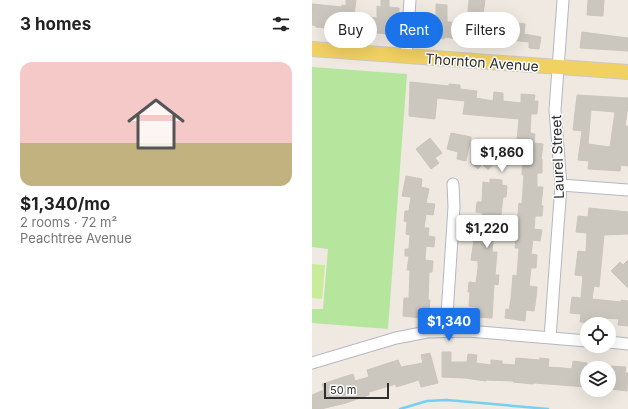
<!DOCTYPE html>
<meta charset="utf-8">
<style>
:root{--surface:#fff;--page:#f2f2f2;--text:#222;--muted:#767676;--line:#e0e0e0;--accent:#1a73e8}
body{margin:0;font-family:Inter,sans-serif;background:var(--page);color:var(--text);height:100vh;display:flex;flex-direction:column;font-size:15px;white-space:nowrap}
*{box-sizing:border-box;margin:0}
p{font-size:13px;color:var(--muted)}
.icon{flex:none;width:22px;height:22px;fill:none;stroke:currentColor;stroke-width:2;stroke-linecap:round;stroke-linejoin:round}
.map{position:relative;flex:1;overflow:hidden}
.panel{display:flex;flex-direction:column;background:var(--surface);width:312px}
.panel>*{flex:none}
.guide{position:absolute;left:12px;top:12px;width:244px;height:36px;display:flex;gap:8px}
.buttons{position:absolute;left:268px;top:317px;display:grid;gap:8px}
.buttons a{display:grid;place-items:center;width:36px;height:36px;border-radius:50%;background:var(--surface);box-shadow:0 4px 16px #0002;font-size:20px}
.scale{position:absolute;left:12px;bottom:10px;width:65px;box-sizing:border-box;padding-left:4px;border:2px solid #2e2e2e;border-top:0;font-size:11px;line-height:14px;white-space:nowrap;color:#2e2e2e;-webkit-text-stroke:3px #fff;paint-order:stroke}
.price{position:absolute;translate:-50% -34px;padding:0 9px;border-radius:4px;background:#fff;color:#222;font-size:13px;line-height:26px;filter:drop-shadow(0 1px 2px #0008)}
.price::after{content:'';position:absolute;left:50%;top:24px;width:12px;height:9px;margin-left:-6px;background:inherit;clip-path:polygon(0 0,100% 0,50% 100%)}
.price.on{background:var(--accent);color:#fff}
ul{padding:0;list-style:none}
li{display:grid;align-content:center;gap:8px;height:212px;padding:0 20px}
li+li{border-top:1px solid var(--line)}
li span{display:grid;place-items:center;height:124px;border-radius:12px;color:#555}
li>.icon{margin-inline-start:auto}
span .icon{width:72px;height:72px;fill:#fffc;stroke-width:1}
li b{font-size:17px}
h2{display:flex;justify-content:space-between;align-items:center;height:48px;padding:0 20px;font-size:17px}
.pill{padding:0 14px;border-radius:18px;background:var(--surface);box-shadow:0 4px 16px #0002;font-size:14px;line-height:36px}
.pill.on{background:var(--accent);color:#fff}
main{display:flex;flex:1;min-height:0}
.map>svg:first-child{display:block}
.green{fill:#b6e59e}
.pitch{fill:#c9ec9a}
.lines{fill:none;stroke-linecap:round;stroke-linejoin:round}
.stream{stroke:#75cff0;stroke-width:2.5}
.building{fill:#cbc7bf;stroke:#cbc5ba;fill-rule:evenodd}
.minor-casing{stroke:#b4b7c1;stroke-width:13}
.major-casing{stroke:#c9c9c9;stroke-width:16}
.minor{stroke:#fff;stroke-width:11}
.major{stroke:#f2d163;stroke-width:14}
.labels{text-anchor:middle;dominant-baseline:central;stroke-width:3;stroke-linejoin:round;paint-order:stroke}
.street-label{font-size:14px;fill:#2e2e2e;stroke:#fff}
</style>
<main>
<section class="panel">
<h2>3 homes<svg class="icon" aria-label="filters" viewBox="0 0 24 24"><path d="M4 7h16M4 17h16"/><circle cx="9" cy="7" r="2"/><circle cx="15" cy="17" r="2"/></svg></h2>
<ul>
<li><span style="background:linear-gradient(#f6c9c9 65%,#c2b280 0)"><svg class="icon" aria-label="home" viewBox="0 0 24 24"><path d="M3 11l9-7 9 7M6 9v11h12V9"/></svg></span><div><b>$1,340/mo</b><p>2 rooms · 72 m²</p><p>Peachtree Avenue</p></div></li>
</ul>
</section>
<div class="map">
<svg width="316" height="409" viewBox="0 0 316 409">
<rect width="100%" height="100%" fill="#efe9e1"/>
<path class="green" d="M 0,67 L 95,74 L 76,329 L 0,323 L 0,309 L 11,309 L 16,249 L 0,247 Z"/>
<path class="pitch" d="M 0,264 L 13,265 L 10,299 L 0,298 Z"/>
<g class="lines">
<path class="stream" d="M 88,409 L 115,401 L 135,400 L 236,409"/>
</g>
<path class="building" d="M 34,0 L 44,0 L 42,15 L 65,18 L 65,6 L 69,7 L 69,0 L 77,0 L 77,7 L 87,8 L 86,31 L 79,31 L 78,34 L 64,33 L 4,27 L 4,26 L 0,25 L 0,4 L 30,7 L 30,5 L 34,6 Z
M 157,0 L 173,0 L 170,21 L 174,21 L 172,42 L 132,37 L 132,39 L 116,35 L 120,20 L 124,21 L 124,4 L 135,5 L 135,22 L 155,23 Z
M 276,0 L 292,0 L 291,16 L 275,15 Z
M 200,22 L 213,24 L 212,34 L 229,37 L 227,49 L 217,48 L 217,42 L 198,40 Z
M 270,32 L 316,38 L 316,51 L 268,48 Z
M 98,82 L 137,86 L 137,84 L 148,85 L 148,89 L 165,91 L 164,98 L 181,101 L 182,92 L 191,93 L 191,101 L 209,103 L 209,94 L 223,95 L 222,101 L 226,101 L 225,114 L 219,114 L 218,133 L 223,134 L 222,143 L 231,144 L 229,159 L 230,159 L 230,173 L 225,173 L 225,187 L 231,187 L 229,205 L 231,206 L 230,216 L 223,216 L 222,229 L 230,230 L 228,241 L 221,240 L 219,254 L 225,255 L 224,268 L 219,268 L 217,286 L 225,287 L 224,298 L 222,311 L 214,310 L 213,321 L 193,318 L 194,309 L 197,310 L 199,299 L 201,275 L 205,276 L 207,248 L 203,248 L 207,203 L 210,204 L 212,175 L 210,175 L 211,153 L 204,152 L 207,119 L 151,114 L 153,101 L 125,98 L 123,119 L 97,116 Z
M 265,95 L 316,98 L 316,111 L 315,111 L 313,126 L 316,126 L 316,166 L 309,165 L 308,171 L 276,169 L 277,161 L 266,160 L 270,131 L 261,130 ZM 279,110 L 303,112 L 298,147 L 276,144 Z
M 139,133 L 159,137 L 154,161 L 145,159 L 146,152 L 135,149 Z
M 118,138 L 130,153 L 123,158 L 127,163 L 119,169 L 104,149 Z
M 176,143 L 189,155 L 176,170 L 170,164 L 166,169 L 158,162 Z
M 94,176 L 110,179 L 109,187 L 117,189 L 114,203 L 123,204 L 121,215 L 114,214 L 112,228 L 117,228 L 116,236 L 123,237 L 122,247 L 114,246 L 113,260 L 121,261 L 120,272 L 117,272 L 116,300 L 118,300 L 117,310 L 111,309 L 110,318 L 91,316 L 92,298 L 97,298 L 98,270 L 95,270 L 97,256 L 93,256 L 93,249 L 97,249 L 98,235 L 94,234 L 95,222 L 92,221 L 93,211 L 97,211 L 99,197 L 90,196 Z
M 178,179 L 190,180 L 190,185 L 195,186 L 194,197 L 191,197 L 188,223 L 183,222 L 180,252 L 185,252 L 183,275 L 187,275 L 186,285 L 182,284 L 180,318 L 164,317 L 165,307 L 157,306 L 158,292 L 156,292 L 157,282 L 164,283 L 166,268 L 166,261 L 159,260 L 164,226 L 170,227 L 171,213 L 164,212 L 165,202 L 170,202 L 171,182 L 178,183 Z
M 277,208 L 316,212 L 316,234 L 292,235 L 287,287 L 282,286 L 280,299 L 309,302 L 309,300 L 316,301 L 316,326 L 306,325 L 307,319 L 293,318 L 292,324 L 268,322 L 269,314 L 258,313 L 260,297 L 269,298 L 271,276 L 263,275 L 266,251 L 274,252 L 275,233 L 264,232 L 266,216 L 276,217 Z
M 316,260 L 316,288 L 299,271 L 308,262 L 311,265 Z
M 130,352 L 139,352 L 139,362 L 155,362 L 156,354 L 165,355 L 164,363 L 179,365 L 179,360 L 190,361 L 190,364 L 203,365 L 204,358 L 228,360 L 228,358 L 237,359 L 236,367 L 251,368 L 260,369 L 261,361 L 275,363 L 275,387 L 222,383 L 221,384 L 201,382 L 201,381 L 174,380 L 174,381 L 153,378 L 130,377 Z
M 118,353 L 126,383 L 109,387 L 107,380 L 84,387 L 84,384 L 57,392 L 57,395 L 34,403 L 9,409 L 0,409 L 0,395 L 12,390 L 10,384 L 41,374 L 43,381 L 57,377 L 55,370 L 86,360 L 89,367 L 111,363 L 109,355 Z
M 297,366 L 314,367 L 313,373 L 316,373 L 315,391 L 299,389 L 300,377 L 297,376 Z"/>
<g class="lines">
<defs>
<path id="minor" d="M 94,56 L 98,0
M 249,185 L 316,190
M 134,330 L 142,207 L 141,184
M 238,338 L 249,185 L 243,110 L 251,0
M 297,342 L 316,344
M 0,363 L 84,338 L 115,332 L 156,331 L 275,341"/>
<path id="major" d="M 0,49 L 316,72"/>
</defs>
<use href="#minor" class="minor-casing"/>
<use href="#major" class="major-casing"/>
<use href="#minor" class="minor"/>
<use href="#major" class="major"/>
</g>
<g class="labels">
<g class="street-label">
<text transform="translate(170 62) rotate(4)">Thornton Avenue</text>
<text transform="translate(245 157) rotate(-92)">Laurel Street</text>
</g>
</g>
</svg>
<div class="buttons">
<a><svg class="icon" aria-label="locate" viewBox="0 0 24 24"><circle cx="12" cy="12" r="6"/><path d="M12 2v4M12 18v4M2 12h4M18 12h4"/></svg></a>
<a><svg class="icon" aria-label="layers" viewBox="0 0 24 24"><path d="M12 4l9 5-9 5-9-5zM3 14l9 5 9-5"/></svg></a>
</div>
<div class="scale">50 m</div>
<b class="price" style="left:190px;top:173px">$1,860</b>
<b class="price" style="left:175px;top:249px">$1,220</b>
<b class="price on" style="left:137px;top:342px">$1,340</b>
<div class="guide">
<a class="pill">Buy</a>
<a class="pill on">Rent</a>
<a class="pill">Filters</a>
</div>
</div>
</main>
